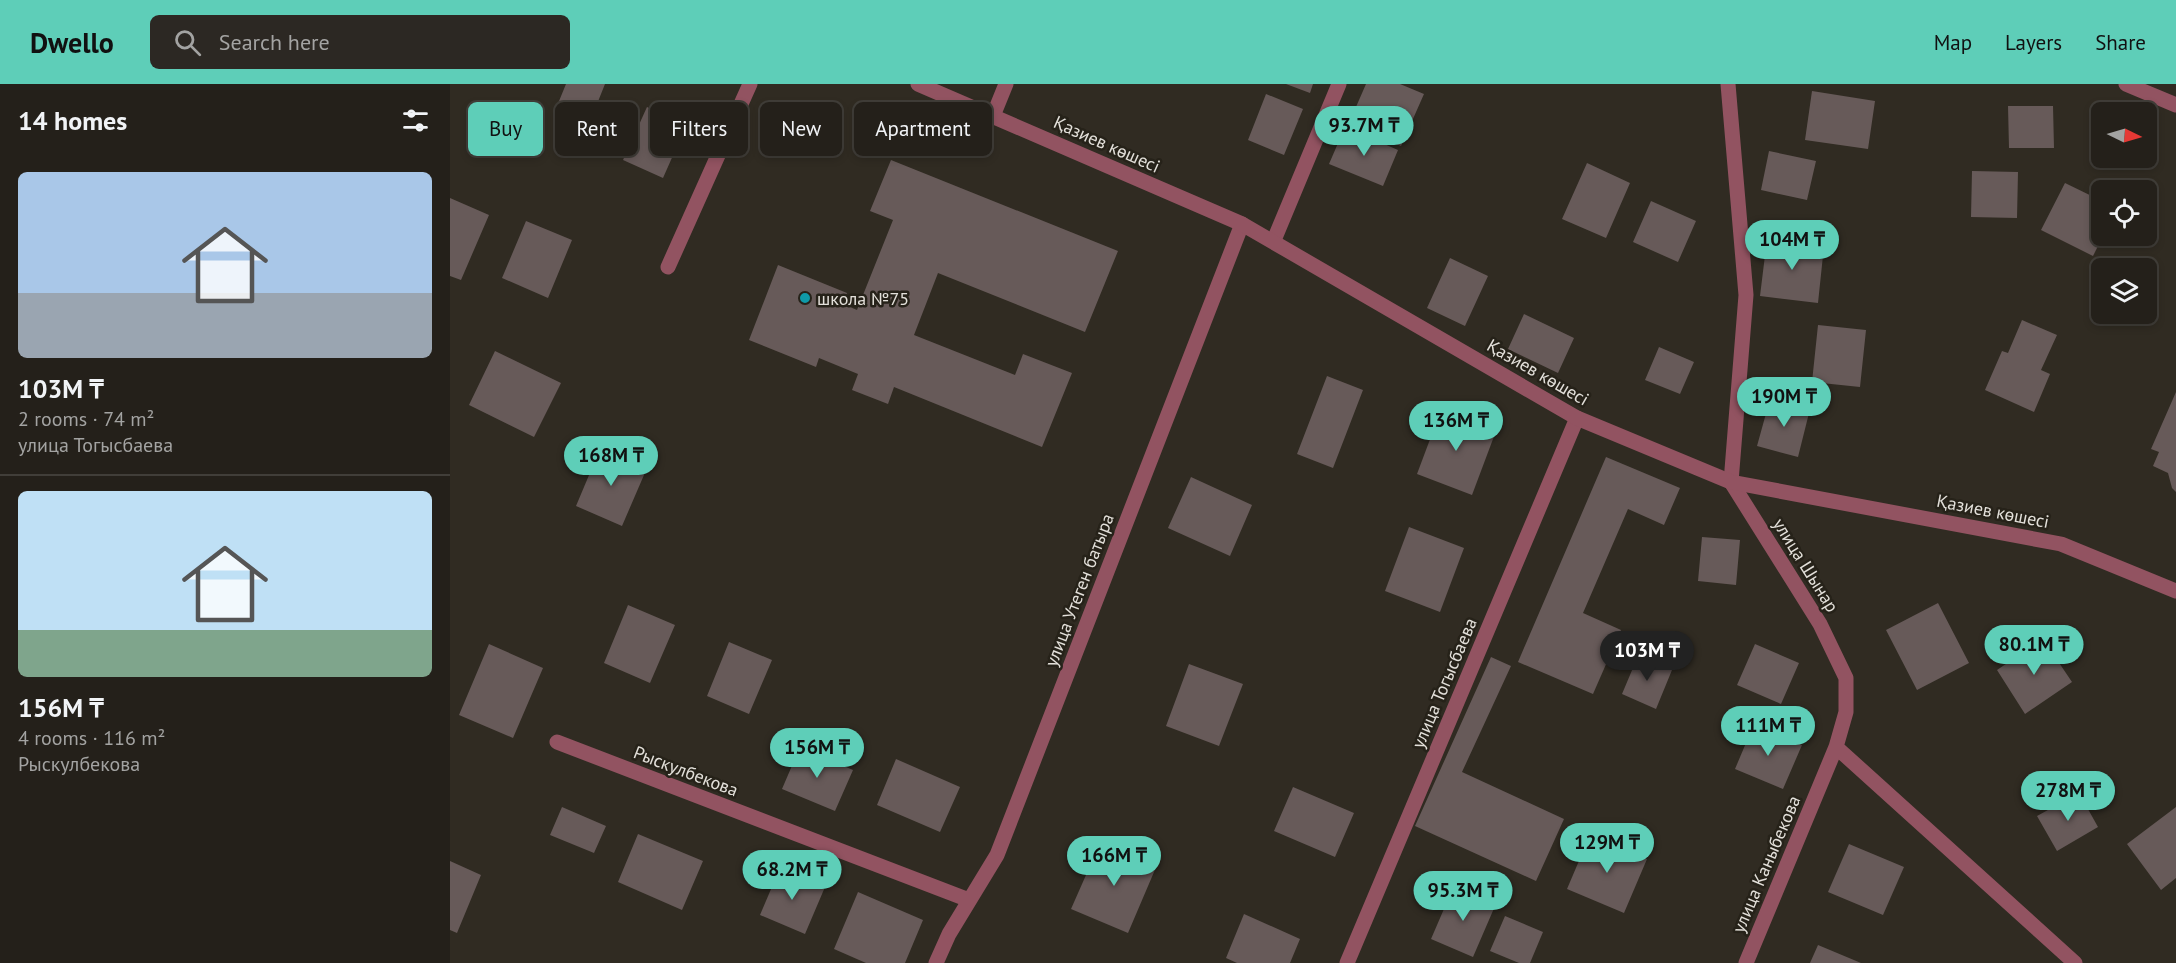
<!DOCTYPE html>
<meta charset="utf-8">
<style>
:root{--surface:#24201a;--page:#2c2823;--text:#f1f3f6;--muted:#a3a3a2;--line:#413e39;--accent:#5eceb8}
body{margin:0;font-family:"PT Sans",sans-serif;background:var(--page);color:var(--text);height:100vh;display:flex;flex-direction:column;font-size:22px;white-space:nowrap}
*{box-sizing:border-box;margin:0}
p{font-size:20px;color:var(--muted)}
.icon{flex:none;width:33px;height:33px;fill:none;stroke:currentColor;stroke-width:2;stroke-linecap:round;stroke-linejoin:round}
.map{position:relative;flex:1;overflow:hidden}
.drawer{display:flex;flex-direction:column;background:var(--surface);width:450px}
.drawer>*{flex:none}
.banner{position:absolute;left:18px;top:18px;width:570px;height:54px;display:flex;gap:12px}
.needle{width:39px;rotate:95deg}
.controls{position:absolute;left:1641px;top:18px;display:grid;gap:12px}
.controls a{display:grid;place-items:center;width:66px;height:66px;border-radius:9px;background:var(--surface);box-shadow:0 3px 9px #0003,0 0 0 2px var(--line);font-size:30px}
.price{position:absolute;translate:-50% -51px;padding:0 14px;border-radius:21px;background:var(--accent);color:#111;font-size:20px;line-height:39px;filter:drop-shadow(0 2px 3px #0008)}
.price::after{content:'';position:absolute;left:50%;top:36px;width:18px;height:14px;margin-left:-9px;background:inherit;clip-path:polygon(0 0,100% 0,50% 100%)}
.price.on{background:#222;color:#fff}
ul{padding:0;list-style:none}
li{display:grid;align-content:center;gap:12px;height:318px;padding:0 18px}
li+li{border-top:2px solid var(--line)}
li span{display:grid;place-items:center;height:186px;border-radius:9px;color:#555}
li>.icon{margin-inline-start:auto}
span .icon{width:108px;height:108px;fill:#fffc;stroke-width:1}
li b{font-size:26px}
h2{display:flex;justify-content:space-between;align-items:center;height:72px;padding:0 18px;font-size:26px}
.pill{padding:0 21px;border-radius:9px;background:var(--surface);box-shadow:0 3px 9px #0003,0 0 0 2px var(--line);font-size:21px;line-height:54px}
.pill.on{background:var(--accent);color:#111}
header{display:flex;align-items:center;gap:36px;box-sizing:border-box;height:84px;padding:0 30px;background:var(--accent);color:#111}
header strong{font-size:28px}
nav{display:flex;gap:33px;margin-inline-start:auto;font-size:21px}
.search{width:420px;height:54px;background:var(--page);display:flex;align-items:center;gap:15px;box-sizing:border-box;padding:0 21px;border-radius:9px;color:var(--muted);font-size:22px}
main{display:flex;flex:1;min-height:0}
.map>svg:first-child{display:block}
.building{fill:#675a59}
.lines{fill:none;stroke-linecap:round;stroke-linejoin:round}
.minor{stroke:#925361;stroke-width:15}
.tertiary{stroke:#925361;stroke-width:15}
.culture-dot{fill:#0f9aa8;stroke:#262219;stroke-width:2}
.labels{text-anchor:middle;dominant-baseline:central;stroke-width:5;stroke-linejoin:round;paint-order:stroke}
.street-label{font-size:18px;fill:#e3e0da;stroke:#262219}
.poi-label{font-size:18px;fill:#e3e0da;stroke:#262219;text-anchor:start}
</style>
<header>
<strong>Dwello</strong>
<div class="search"><svg class="icon" aria-label="search" viewBox="0 0 24 24"><circle cx="10" cy="10" r="6"/><path d="M15 15l6 6"/></svg>Search here</div>
<nav><a>Map</a><a>Layers</a><a>Share</a></nav>
</header>
<main>
<section class="drawer">
<h2>14 homes<svg class="icon" aria-label="filters" viewBox="0 0 24 24"><path d="M4 7h16M4 17h16"/><circle cx="9" cy="7" r="2"/><circle cx="15" cy="17" r="2"/></svg></h2>
<ul>
<li><span style="background:linear-gradient(#a9c7e8 65%,#9aa5b1 0)"><svg class="icon" aria-label="home" viewBox="0 0 24 24"><path d="M3 11l9-7 9 7M6 9v11h12V9"/></svg></span><div><b>103M ₸</b><p>2 rooms · 74 m²</p><p>улица Тогысбаева</p></div></li>
<li><span style="background:linear-gradient(#bfe0f5 75%,#7fa58c 0)"><svg class="icon" aria-label="home" viewBox="0 0 24 24"><path d="M3 11l9-7 9 7M6 9v11h12V9"/></svg></span><div><b>156M ₸</b><p>4 rooms · 116 m²</p><p>Рыскулбекова</p></div></li>
</ul>
</section>
<div class="map">
<svg width="1726" height="879" viewBox="0 0 1726 879">
<rect width="100%" height="100%" fill="#302b22"/>
<path class="building" d="M 116,0 L 155,0 L 141,35 L 107,22 Z
M 836,0 L 863,0 L 860,9 Z
M 916,0 L 950,0 L 974,10 L 951,62 L 899,39 Z
M 1362,7 L 1425,17 L 1418,65 L 1355,56 Z
M 816,10 L 853,25 L 834,71 L 798,56 Z
M 1558,22 L 1603,22 L 1604,64 L 1559,64 Z
M 197,23 L 236,42 L 213,94 L 173,76 Z
M 895,43 L 948,66 L 933,102 L 879,80 Z
M 1319,67 L 1366,77 L 1357,116 L 1311,106 Z
M 441,76 L 668,167 L 635,248 L 488,189 L 464,251 L 565,291 L 573,270 L 622,289 L 592,363 L 444,303 L 438,320 L 402,306 L 408,290 L 369,274 L 366,283 L 299,256 L 328,181 L 397,209 L 393,220 L 407,226 L 443,136 L 420,127 Z
M 1137,79 L 1180,99 L 1156,154 L 1112,135 Z
M 1522,87 L 1568,88 L 1567,134 L 1521,133 Z
M 1615,99 L 1652,117 L 1653,152 L 1643,172 L 1591,146 Z
M 0,114 L 39,131 L 11,196 L 0,192 Z
M 1201,117 L 1246,137 L 1228,178 L 1183,158 Z
M 76,137 L 122,156 L 98,214 L 52,194 Z
M 1317,155 L 1374,162 L 1368,219 L 1310,212 Z
M 1000,174 L 1038,192 L 1015,242 L 977,224 Z
M 1074,230 L 1124,254 L 1108,289 L 1058,265 Z
M 1572,236 L 1607,251 L 1591,286 L 1600,290 L 1584,328 L 1535,306 L 1552,267 L 1558,269 Z
M 1368,241 L 1416,246 L 1410,303 L 1362,298 Z
M 1209,263 L 1244,278 L 1230,310 L 1195,296 Z
M 45,267 L 111,299 L 84,353 L 19,321 Z
M 877,292 L 913,306 L 883,384 L 847,370 Z
M 1726,308 L 1726,408 L 1722,404 L 1718,389 L 1703,382 L 1709,368 L 1701,365 Z
M 1320,315 L 1360,325 L 1348,373 L 1307,362 Z
M 991,326 L 1046,347 L 1022,411 L 967,390 Z
M 150,365 L 197,384 L 172,442 L 126,422 Z
M 1156,373 L 1230,404 L 1214,441 L 1178,425 L 1133,529 L 1171,546 L 1143,610 L 1068,578 Z
M 741,393 L 802,421 L 780,472 L 718,444 Z
M 959,443 L 1014,464 L 990,528 L 935,507 Z
M 1252,453 L 1290,456 L 1286,501 L 1248,497 Z
M 1488,519 L 1519,579 L 1467,606 L 1436,546 Z
M 178,521 L 225,541 L 200,599 L 154,579 Z
M 1593,555 L 1622,598 L 1575,630 L 1547,586 Z
M 279,558 L 322,576 L 299,630 L 257,612 Z
M 39,560 L 93,584 L 63,654 L 9,631 Z
M 1305,560 L 1349,579 L 1331,620 L 1287,601 Z
M 1188,572 L 1222,586 L 1206,625 L 1172,610 Z
M 1041,573 L 1061,582 L 1012,688 L 1114,735 L 1086,797 L 965,742 Z
M 739,580 L 793,600 L 769,662 L 716,642 Z
M 1304,640 L 1352,661 L 1333,705 L 1285,685 Z
M 350,663 L 403,686 L 385,727 L 332,705 Z
M 446,675 L 510,703 L 490,748 L 427,721 Z
M 843,703 L 904,729 L 885,773 L 824,747 Z
M 1629,709 L 1648,743 L 1607,767 L 1587,732 Z
M 112,723 L 156,742 L 144,769 L 100,751 Z
M 1726,723 L 1726,794 L 1711,806 L 1677,760 Z
M 188,750 L 253,777 L 232,826 L 168,798 Z
M 1140,751 L 1197,775 L 1174,829 L 1117,805 Z
M 651,757 L 707,781 L 678,849 L 621,825 Z
M 1399,760 L 1454,783 L 1433,831 L 1378,808 Z
M 0,777 L 31,791 L 7,849 L 0,846 Z
M 330,784 L 375,803 L 355,850 L 310,831 Z
M 1003,804 L 1045,822 L 1023,873 L 981,855 Z
M 408,808 L 473,836 L 455,879 L 416,879 L 384,865 Z
M 794,830 L 850,855 L 840,879 L 787,879 L 776,874 Z
M 1055,832 L 1093,848 L 1080,879 L 1069,879 L 1040,867 Z
M 1368,861 L 1411,879 L 1360,879 Z"/>
<g class="lines">
<path class="minor" d="M 1278,0 L 1296,211 L 1281,398 L 1370,540 L 1396,594 L 1396,628 L 1386,663 L 1625,879
M 1676,0 L 1726,21
M 543,32 L 556,0
M 824,156 L 889,0
M 218,183 L 300,0
M 107,658 L 519,816
M 486,879 L 499,850 L 547,771 L 792,140
M 897,879 L 1127,334
M 1296,879 L 1386,663"/>
<path class="tertiary" d="M 468,0 L 792,140 L 1127,334 L 1281,398 L 1611,460 L 1726,507"/>
</g>
<circle class="culture-dot" cx="355" cy="214" r="6"/>
<g class="labels">
<g class="street-label">
<text transform="translate(657 60) rotate(24)">Қазиев көшесі</text>
<text transform="translate(1088 288) rotate(30)">Қазиев көшесі</text>
<text transform="translate(1543 427) rotate(11)">Қазиев көшесі</text>
<text transform="translate(1356 481) rotate(58)">улица Шынар</text>
<text transform="translate(629 506) rotate(-69)">улица Утеген батыра</text>
<text transform="translate(994 599) rotate(-67)">улица Тогысбаева</text>
<text transform="translate(236 687) rotate(21)">Рыскулбекова</text>
<text transform="translate(1316 780) rotate(-67)">улица Каныбекова</text>
</g>
<g class="poi-label">
<text x="367" y="214">школа №75</text>
</g>
</g>
</svg>
<div class="controls">
<a><svg class="needle" viewBox="-14 -14 28 28"><path d="M0-13l5 13h-10z" fill="#e53935"/><path d="M0 13l5-13h-10z" fill="#a3a3a2"/></svg></a>
<a><svg class="icon" aria-label="locate" viewBox="0 0 24 24"><circle cx="12" cy="12" r="6"/><path d="M12 2v4M12 18v4M2 12h4M18 12h4"/></svg></a>
<a><svg class="icon" aria-label="layers" viewBox="0 0 24 24"><path d="M12 4l9 5-9 5-9-5zM3 14l9 5 9-5"/></svg></a>
</div>
<b class="price" style="left:914px;top:73px">93.7M ₸</b>
<b class="price" style="left:1342px;top:187px">104M ₸</b>
<b class="price" style="left:1334px;top:344px">190M ₸</b>
<b class="price" style="left:1006px;top:368px">136M ₸</b>
<b class="price" style="left:161px;top:403px">168M ₸</b>
<b class="price" style="left:1584px;top:592px">80.1M ₸</b>
<b class="price on" style="left:1197px;top:598px">103M ₸</b>
<b class="price" style="left:1318px;top:673px">111M ₸</b>
<b class="price" style="left:367px;top:695px">156M ₸</b>
<b class="price" style="left:1618px;top:738px">278M ₸</b>
<b class="price" style="left:1157px;top:790px">129M ₸</b>
<b class="price" style="left:664px;top:803px">166M ₸</b>
<b class="price" style="left:342px;top:817px">68.2M ₸</b>
<b class="price" style="left:1013px;top:838px">95.3M ₸</b>
<div class="banner">
<a class="pill on">Buy</a>
<a class="pill">Rent</a>
<a class="pill">Filters</a>
<a class="pill">New</a>
<a class="pill">Apartment</a>
</div>
</div>
</main>
